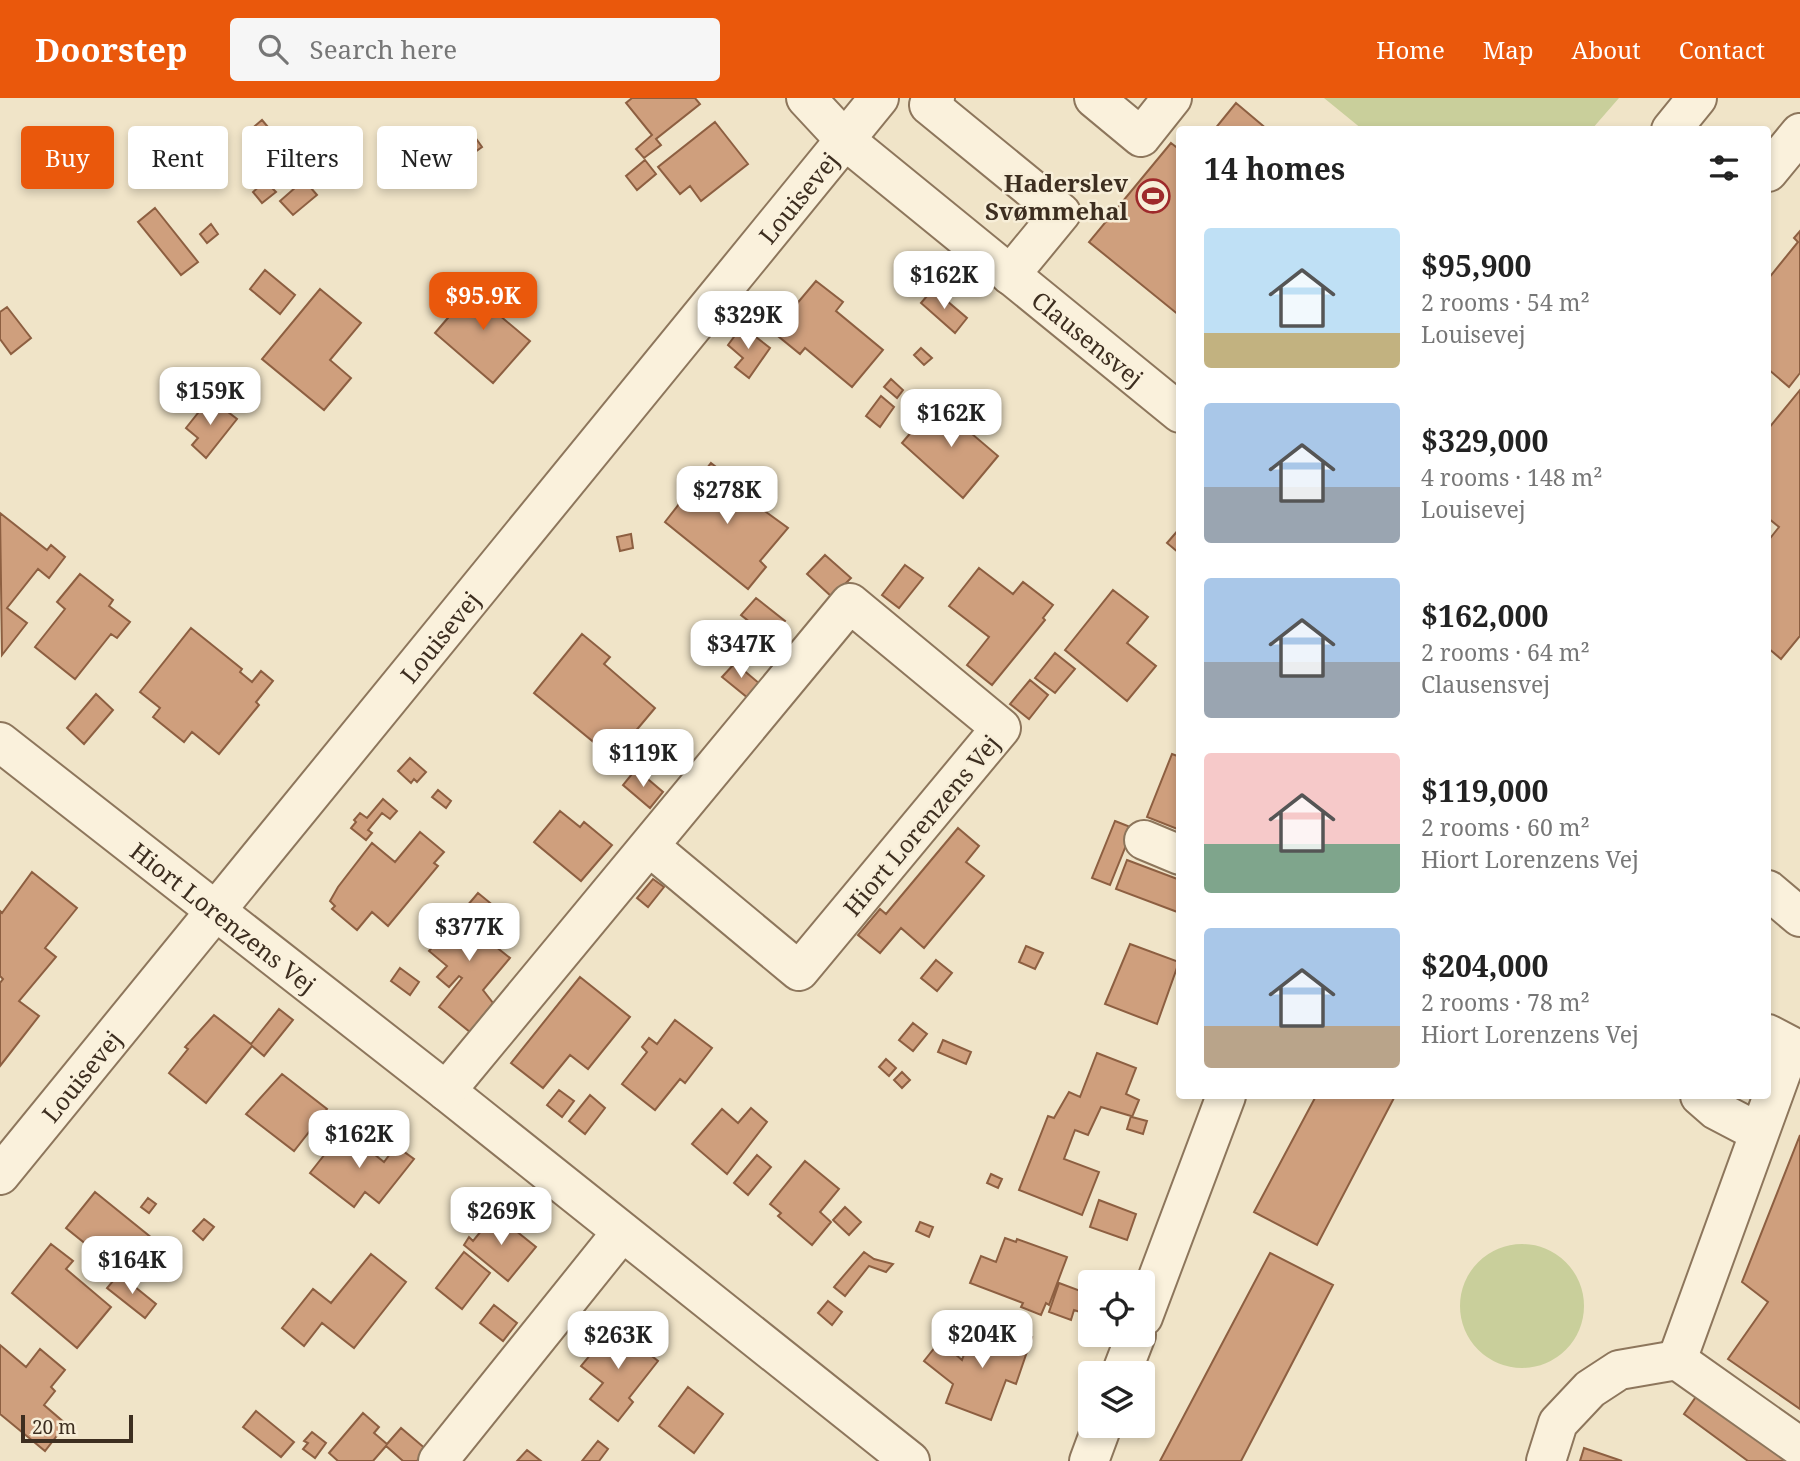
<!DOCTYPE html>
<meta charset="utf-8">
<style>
:root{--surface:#fff;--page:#f6f6f6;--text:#222;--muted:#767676;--accent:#ea580c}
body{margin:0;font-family:"Noto Serif",serif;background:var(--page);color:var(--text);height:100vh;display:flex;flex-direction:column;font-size:26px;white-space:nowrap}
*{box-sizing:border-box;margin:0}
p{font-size:23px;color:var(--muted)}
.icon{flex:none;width:38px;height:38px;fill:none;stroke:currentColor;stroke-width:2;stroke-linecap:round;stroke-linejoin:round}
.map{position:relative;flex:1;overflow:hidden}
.details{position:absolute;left:1176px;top:28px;width:595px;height:973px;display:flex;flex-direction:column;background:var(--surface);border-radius:7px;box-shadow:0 4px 10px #0003}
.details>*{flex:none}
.top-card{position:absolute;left:21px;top:28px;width:665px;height:63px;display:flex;gap:14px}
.buttons{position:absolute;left:1078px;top:1172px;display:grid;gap:14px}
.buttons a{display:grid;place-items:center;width:77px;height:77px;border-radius:7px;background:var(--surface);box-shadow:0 4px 10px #0003;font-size:35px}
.scale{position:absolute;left:21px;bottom:18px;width:112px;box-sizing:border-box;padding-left:7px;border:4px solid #3d2e20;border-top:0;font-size:19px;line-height:24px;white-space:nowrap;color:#3d2e20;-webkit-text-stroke:5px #f7eed8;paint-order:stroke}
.price{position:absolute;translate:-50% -60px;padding:0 16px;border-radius:14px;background:#fff;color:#222;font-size:23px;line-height:46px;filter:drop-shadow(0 2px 4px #0008)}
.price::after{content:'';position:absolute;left:50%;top:42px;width:21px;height:16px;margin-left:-10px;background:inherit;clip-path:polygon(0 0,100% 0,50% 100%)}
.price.active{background:var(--accent);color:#fff}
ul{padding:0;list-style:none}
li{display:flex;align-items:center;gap:21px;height:175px;padding:0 28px}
li span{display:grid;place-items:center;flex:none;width:196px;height:140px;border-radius:7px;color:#555}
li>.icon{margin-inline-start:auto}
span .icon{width:84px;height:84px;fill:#fffc;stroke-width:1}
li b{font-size:30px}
h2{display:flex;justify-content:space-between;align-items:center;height:84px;padding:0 28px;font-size:30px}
.tag{padding:0 24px;border-radius:7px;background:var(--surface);box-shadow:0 4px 10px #0003;font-size:24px;line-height:63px}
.tag.active{background:var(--accent);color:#fff}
header{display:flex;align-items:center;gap:42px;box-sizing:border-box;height:98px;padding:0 35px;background:var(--accent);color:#fff}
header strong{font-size:33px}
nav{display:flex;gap:38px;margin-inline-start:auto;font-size:24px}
.search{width:490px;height:63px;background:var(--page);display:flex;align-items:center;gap:18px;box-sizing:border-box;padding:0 24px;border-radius:7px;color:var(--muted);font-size:26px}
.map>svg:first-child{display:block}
.green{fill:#c9cf9b}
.building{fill:#cf9f7d;stroke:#8d5f41;stroke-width:2}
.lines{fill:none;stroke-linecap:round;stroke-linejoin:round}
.minor-casing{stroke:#8d765c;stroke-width:42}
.minor{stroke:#faf1dc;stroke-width:38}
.labels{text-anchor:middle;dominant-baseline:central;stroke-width:5;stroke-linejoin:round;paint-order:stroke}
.poi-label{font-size:24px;font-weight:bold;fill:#3d2e20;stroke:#f7eed8;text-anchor:end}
.street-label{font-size:24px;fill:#3d2e20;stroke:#f7eed8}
</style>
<header>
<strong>Doorstep</strong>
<div class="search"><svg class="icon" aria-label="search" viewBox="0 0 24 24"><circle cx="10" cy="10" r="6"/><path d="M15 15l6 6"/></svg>Search here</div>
<nav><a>Home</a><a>Map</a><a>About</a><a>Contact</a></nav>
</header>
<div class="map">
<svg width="1800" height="1363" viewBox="0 0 1800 1363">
<rect width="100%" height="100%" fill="#f0e4c8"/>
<path class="green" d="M 1324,0 L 1619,0 L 1592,31 L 1362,31 Z
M1460 1208a62 62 0 1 1 124 0a62 62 0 1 1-124 0Z"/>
<path class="building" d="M 632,0 L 695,0 L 700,6 L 656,41 L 661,47 L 644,60 L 636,51 L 652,37 L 626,5 Z
M 1236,5 L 1268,32 L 1214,32 Z
M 262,22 L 289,54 L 276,65 L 249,33 Z
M 715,24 L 748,66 L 701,103 L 690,88 L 680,96 L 658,69 Z
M 470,32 L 482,49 L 468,59 L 456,42 Z
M 181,40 L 189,50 L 181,57 L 173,47 Z
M 1171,45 L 1180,52 L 1180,218 L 1089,144 Z
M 645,62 L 656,76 L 637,92 L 626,78 Z
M 304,82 L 317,97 L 293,117 L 280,103 Z
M 265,83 L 276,94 L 262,105 L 253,94 Z
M 155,110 L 198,164 L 181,177 L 138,124 Z
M 211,126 L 218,136 L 207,145 L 200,136 Z
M 1800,133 L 1800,275 L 1789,289 L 1768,271 L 1768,181 L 1798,144 L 1794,140 Z
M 265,172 L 295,197 L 280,216 L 250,191 Z
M 483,179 L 506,198 L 493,212 L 530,243 L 493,285 L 435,235 Z
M 816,183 L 843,204 L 836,213 L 883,252 L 852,289 L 805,250 L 800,256 L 773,234 Z
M 320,191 L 361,225 L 330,262 L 351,280 L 324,312 L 262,261 Z
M 933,191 L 967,220 L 955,235 L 921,205 Z
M 7,209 L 31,240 L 11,256 L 0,241 L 0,214 Z
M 742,228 L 770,250 L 749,280 L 735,269 L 743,260 L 728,247 Z
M 921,250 L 932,260 L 924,267 L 914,257 Z
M 891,281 L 903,292 L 897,300 L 884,289 Z
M 1800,292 L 1800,538 L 1781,561 L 1768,550 L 1768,443 L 1779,429 L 1768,420 L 1768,331 Z
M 881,298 L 894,309 L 880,329 L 866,318 Z
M 210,300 L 237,321 L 206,360 L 192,347 L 198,340 L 186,330 Z
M 935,306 L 946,316 L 951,309 L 977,330 L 972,336 L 998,358 L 963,400 L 902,345 Z
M 711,365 L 747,393 L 744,398 L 788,430 L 760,463 L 766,469 L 748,491 L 665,424 Z
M 0,415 L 47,452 L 51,447 L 65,459 L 49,480 L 38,471 L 7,510 L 27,525 L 2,557 Z
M 1180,430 L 1180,455 L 1179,455 L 1167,445 Z
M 631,436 L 633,450 L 620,453 L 617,439 Z
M 825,457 L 851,480 L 832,499 L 807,476 Z
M 905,467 L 923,480 L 899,510 L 882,497 Z
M 979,470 L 1013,496 L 1023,484 L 1053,507 L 1043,520 L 1045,522 L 992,587 L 967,567 L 989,539 L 949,508 Z
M 80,476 L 113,502 L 109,508 L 130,524 L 117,540 L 111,536 L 75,581 L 35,549 L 65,511 L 57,504 Z
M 1113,492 L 1148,519 L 1127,545 L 1156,568 L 1127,603 L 1065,552 Z
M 756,500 L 785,523 L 771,541 L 741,517 Z
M 191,530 L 242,571 L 240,574 L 252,584 L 261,573 L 273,583 L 256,604 L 259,607 L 219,656 L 192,634 L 184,644 L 153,619 L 160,610 L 140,594 Z
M 582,536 L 610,559 L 604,566 L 655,610 L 613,660 L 534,595 Z
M 1055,555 L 1075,571 L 1055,595 L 1035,580 Z
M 735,565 L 760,586 L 748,600 L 722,579 Z
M 1030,582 L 1048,597 L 1029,621 L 1010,606 Z
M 96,596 L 113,612 L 84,646 L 67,630 Z
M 1172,656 L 1180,659 L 1180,732 L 1147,719 Z
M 410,660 L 426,674 L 417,684 L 414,681 L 411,685 L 398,673 Z
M 636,671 L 663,694 L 650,710 L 623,687 Z
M 438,692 L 451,703 L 446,710 L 432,699 Z
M 383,701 L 397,713 L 390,721 L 382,715 L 368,732 L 372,735 L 366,742 L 351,730 L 356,724 L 354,722 L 360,715 L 367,720 Z
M 560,713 L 580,729 L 584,724 L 612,747 L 581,783 L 534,744 Z
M 1115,723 L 1133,730 L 1110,787 L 1092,780 Z
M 958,730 L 979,748 L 966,764 L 984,778 L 924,850 L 901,830 L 880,855 L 858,837 L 880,811 L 886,816 Z
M 420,734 L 444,754 L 434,765 L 438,768 L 388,828 L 372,814 L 357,832 L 332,811 L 335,808 L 330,803 L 338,789 L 372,745 L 395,764 Z
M 1127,762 L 1180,782 L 1180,815 L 1116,791 Z
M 32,774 L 77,810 L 45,850 L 56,859 L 19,903 L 39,918 L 0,968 L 0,885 L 3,881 L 0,878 L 0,813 L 2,815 Z
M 653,781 L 664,789 L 648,809 L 637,800 Z
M 478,795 L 500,813 L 480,836 L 510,860 L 483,892 L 493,905 L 470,934 L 439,909 L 462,880 L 459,878 L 449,889 L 437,879 L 447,868 L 429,853 Z
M 1130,846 L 1179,864 L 1157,926 L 1105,906 Z
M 1026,848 L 1043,855 L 1035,871 L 1019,864 Z
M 936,862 L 952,875 L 937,893 L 921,880 Z
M 400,870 L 419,884 L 410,897 L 391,883 Z
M 580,879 L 630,919 L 588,971 L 570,957 L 543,990 L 511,965 Z
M 279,911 L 293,922 L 264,958 L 252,948 L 206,1005 L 169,975 L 188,951 L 185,949 L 214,917 L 251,946 Z
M 675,922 L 712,950 L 685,985 L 680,981 L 655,1012 L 622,986 L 647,954 L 642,949 L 649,940 L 657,946 Z
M 913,925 L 927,936 L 913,953 L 899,942 Z
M 943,942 L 971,954 L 966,966 L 938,954 Z
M 1097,955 L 1136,970 L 1126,996 L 1139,1002 L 1132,1019 L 1147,1023 L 1143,1036 L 1127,1031 L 1131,1018 L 1101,1009 L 1088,1037 L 1075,1032 L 1064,1061 L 1099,1074 L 1082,1117 L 1019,1092 L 1048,1018 L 1054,1020 L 1069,994 L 1080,999 Z
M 886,961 L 896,970 L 889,978 L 879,969 Z
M 902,974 L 910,982 L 902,990 L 894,982 Z
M 282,976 L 327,1011 L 294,1053 L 246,1016 Z
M 559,992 L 574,1003 L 562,1019 L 547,1007 Z
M 590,997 L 605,1010 L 585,1036 L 569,1023 Z
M 1316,998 L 1395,998 L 1317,1147 L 1254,1114 Z
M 751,1010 L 767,1024 L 727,1076 L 692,1046 L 722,1011 L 738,1025 Z
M 344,1032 L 384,1064 L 396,1048 L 414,1061 L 379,1105 L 365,1094 L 354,1109 L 310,1075 Z
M 1800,1037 L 1800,1311 L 1728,1261 L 1768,1204 L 1742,1184 Z
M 757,1057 L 771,1069 L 748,1097 L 734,1085 Z
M 805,1063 L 839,1091 L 820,1114 L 831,1124 L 812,1147 L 778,1118 L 781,1115 L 770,1106 Z
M 991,1076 L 1002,1081 L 998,1090 L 987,1085 Z
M 95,1094 L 163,1149 L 134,1185 L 66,1130 Z
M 148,1100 L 156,1106 L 149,1115 L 141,1109 Z
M 1099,1102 L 1136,1116 L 1127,1142 L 1090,1129 Z
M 845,1109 L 861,1124 L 849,1137 L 833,1122 Z
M 495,1116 L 536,1149 L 508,1183 L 464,1147 L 469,1139 L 473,1143 Z
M 204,1121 L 214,1129 L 203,1142 L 193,1133 Z
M 920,1124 L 933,1129 L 929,1139 L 916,1133 Z
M 1005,1140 L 1016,1144 L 1017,1141 L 1067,1159 L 1049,1207 L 1046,1205 L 1041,1217 L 1021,1209 L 1023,1205 L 970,1185 L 981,1158 L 996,1164 Z
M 51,1146 L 73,1163 L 66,1171 L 111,1209 L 77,1250 L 12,1195 Z
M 464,1154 L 490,1175 L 462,1211 L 436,1190 Z
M 864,1154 L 874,1161 L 893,1166 L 886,1174 L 869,1168 L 845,1198 L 834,1189 Z
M 1270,1155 L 1333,1187 L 1241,1363 L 1160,1363 Z
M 371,1156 L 406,1184 L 354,1250 L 322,1225 L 304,1248 L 282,1230 L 313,1191 L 331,1205 Z
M 119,1176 L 156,1206 L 145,1220 L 107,1190 Z
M 1059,1185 L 1086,1195 L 1080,1214 L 1074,1212 L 1071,1222 L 1049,1214 Z
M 828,1203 L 842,1214 L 832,1227 L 818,1215 Z
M 494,1207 L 517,1225 L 503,1243 L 480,1225 Z
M 999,1226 L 1032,1239 L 1016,1286 L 1006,1282 L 991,1322 L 946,1305 L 953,1286 L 924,1263 L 940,1243 L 962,1262 L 971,1237 L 992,1245 Z
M 614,1228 L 658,1263 L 629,1300 L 633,1304 L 618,1323 L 590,1301 L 603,1285 L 581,1268 Z
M 0,1247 L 26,1269 L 40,1251 L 65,1272 L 51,1289 L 55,1293 L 44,1307 L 66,1326 L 45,1353 L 0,1316 Z
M 688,1289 L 723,1316 L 694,1355 L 659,1328 Z
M 1700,1293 L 1796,1363 L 1748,1363 L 1684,1316 Z
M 256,1313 L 294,1344 L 281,1359 L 243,1329 Z
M 363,1315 L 379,1329 L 374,1335 L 387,1346 L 401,1330 L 427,1352 L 417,1363 L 403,1363 L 386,1348 L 373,1363 L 338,1363 L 329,1355 Z
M 312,1334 L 326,1345 L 315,1360 L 303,1351 L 308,1345 L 304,1343 Z
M 598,1343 L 608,1351 L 599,1363 L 582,1363 Z
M 1584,1350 L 1622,1363 L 1580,1363 Z
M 527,1352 L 541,1363 L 517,1363 Z"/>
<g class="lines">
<defs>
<g id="minor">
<path id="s1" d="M 806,0 L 845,42 L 1180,315"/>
<path d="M 935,0 L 929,7 L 1061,115 L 1010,177"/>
<path d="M 1094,0 L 1141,39 L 1172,0"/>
<path d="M 1671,32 L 1697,0"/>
<path d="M 1768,74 L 1800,35"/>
<path id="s2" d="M 0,644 L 446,993 L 910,1363"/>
<path d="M 1144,742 L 1180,757"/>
<path d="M 1768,792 L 1800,819"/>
<path d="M 446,993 L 850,505 L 1001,630 L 799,873 L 649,748"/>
<path d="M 1700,998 L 1716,1012 L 1758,1034"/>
<path id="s3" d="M 0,1077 L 879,0"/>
<path d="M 1143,1219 L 1226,998"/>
<path d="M 1677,1262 L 1791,948 L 1768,936"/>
<path d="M 1121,1276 L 1136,1237"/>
<path d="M 438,1363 L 622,1134"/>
<path d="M 1089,1363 L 1102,1328"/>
<path d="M 1546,1363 L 1558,1325 L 1590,1291 L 1619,1272 L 1677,1262 L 1800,1349"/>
</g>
</defs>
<use href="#minor" class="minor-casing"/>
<use href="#minor" class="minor"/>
</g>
<defs>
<symbol id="stadium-ring" viewBox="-11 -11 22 22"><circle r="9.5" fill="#f7eed8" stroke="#9e2a2b" stroke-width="1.5"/><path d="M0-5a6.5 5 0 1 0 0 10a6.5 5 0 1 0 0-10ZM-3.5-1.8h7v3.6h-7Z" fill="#9e2a2b"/></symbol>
</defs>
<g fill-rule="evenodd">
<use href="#stadium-ring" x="1134" y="79" width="38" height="38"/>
</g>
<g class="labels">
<g class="poi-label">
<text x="1128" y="84">Haderslev<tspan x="1128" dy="28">Svømmehal</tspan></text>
</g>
<g class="street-label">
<text stroke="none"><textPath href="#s3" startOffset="1262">Louisevej</textPath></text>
<text stroke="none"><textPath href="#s1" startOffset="371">Clausensvej</textPath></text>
<text stroke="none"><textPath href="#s3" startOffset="695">Louisevej</textPath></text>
<text transform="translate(921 727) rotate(-50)">Hiort Lorenzens Vej</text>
<text stroke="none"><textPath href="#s2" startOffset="284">Hiort Lorenzens Vej</textPath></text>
<text stroke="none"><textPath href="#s3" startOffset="128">Louisevej</textPath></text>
</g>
</g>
</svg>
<div class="buttons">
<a><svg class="icon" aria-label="locate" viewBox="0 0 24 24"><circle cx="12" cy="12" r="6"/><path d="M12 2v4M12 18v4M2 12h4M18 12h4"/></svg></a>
<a><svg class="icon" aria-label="layers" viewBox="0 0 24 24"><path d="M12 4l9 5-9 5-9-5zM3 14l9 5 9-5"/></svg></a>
</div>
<div class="scale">20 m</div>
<b class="price" style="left:944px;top:213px">$162K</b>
<b class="price active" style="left:483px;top:234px">$95.9K</b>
<b class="price" style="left:748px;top:253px">$329K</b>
<b class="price" style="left:210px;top:329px">$159K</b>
<b class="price" style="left:951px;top:351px">$162K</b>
<b class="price" style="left:727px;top:428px">$278K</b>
<b class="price" style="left:741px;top:582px">$347K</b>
<b class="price" style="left:643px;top:691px">$119K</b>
<b class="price" style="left:469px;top:865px">$377K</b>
<b class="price" style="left:359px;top:1072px">$162K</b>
<b class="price" style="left:501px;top:1149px">$269K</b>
<b class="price" style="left:132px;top:1198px">$164K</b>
<b class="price" style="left:982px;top:1272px">$204K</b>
<b class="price" style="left:618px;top:1273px">$263K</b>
<div class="top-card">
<a class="tag active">Buy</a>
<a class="tag">Rent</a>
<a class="tag">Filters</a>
<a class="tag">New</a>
</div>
<section class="details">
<h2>14 homes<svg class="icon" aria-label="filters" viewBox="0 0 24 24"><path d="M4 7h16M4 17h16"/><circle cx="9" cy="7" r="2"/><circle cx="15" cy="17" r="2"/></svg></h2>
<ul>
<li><span style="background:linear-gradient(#bfe0f5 75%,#c2b280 0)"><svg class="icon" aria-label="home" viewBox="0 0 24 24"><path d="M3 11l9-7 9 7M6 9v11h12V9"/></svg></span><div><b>$95,900</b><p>2 rooms · 54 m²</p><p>Louisevej</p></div></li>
<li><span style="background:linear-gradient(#a9c7e8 60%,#9aa5b1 0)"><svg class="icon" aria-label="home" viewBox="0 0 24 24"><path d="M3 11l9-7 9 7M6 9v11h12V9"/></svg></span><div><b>$329,000</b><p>4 rooms · 148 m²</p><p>Louisevej</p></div></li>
<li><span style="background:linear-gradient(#a9c7e8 60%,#9aa5b1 0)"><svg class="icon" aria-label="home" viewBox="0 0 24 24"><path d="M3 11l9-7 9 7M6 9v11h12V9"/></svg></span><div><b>$162,000</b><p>2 rooms · 64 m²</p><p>Clausensvej</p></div></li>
<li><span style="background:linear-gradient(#f6c9c9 65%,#7fa58c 0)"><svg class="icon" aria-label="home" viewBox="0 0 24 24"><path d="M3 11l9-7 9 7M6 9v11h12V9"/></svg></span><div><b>$119,000</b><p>2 rooms · 60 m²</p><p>Hiort Lorenzens Vej</p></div></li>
<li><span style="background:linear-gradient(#a9c7e8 70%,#b9a48a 0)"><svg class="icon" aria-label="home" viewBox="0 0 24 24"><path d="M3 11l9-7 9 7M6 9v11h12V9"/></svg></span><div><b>$204,000</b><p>2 rooms · 78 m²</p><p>Hiort Lorenzens Vej</p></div></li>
</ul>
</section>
</div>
